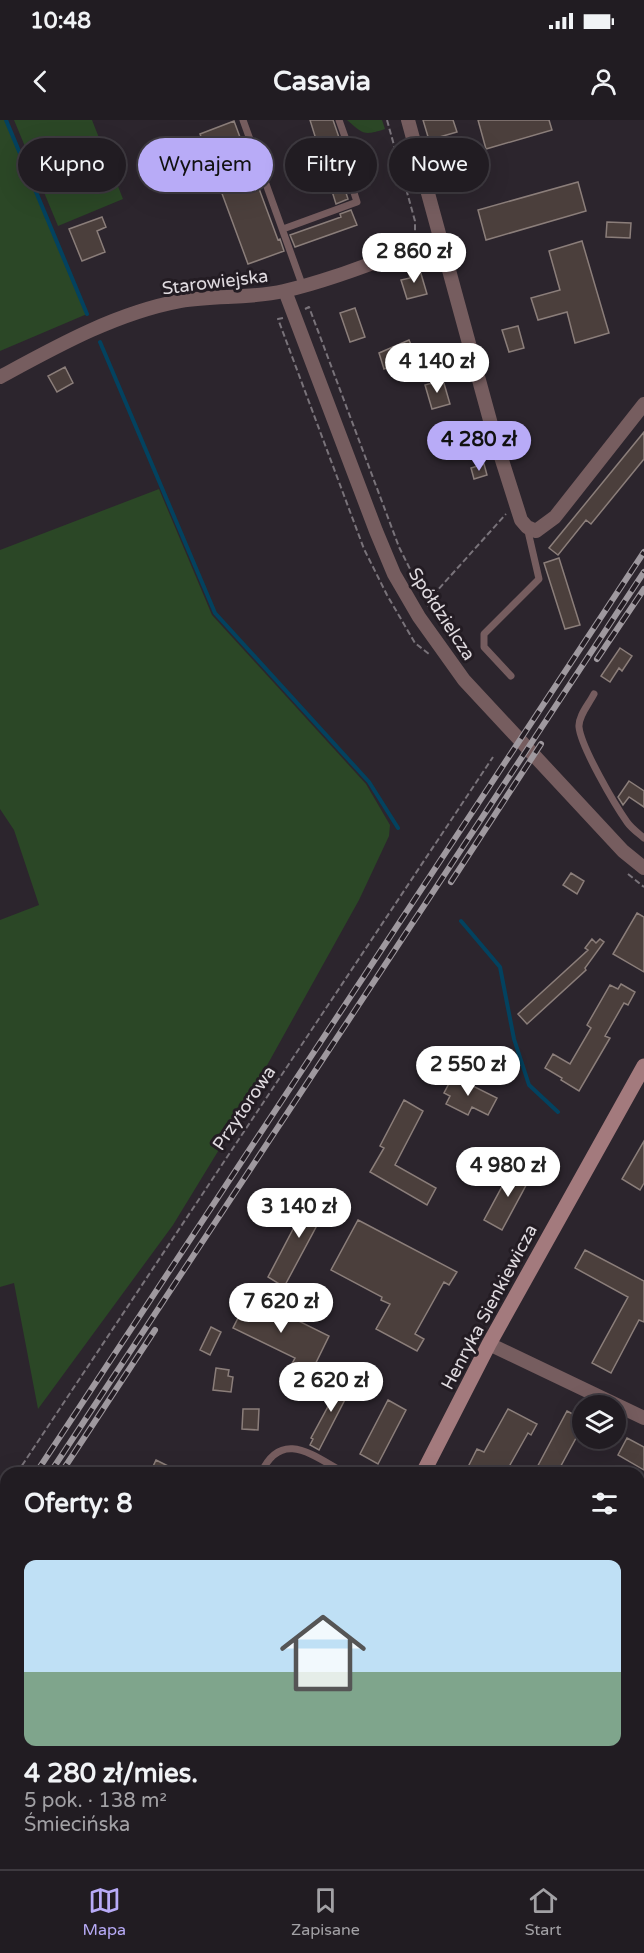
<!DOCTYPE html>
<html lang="pl">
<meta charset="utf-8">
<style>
:root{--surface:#211c22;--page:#29252a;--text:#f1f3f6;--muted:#a2a1a5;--line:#3e3a40;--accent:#b8abf7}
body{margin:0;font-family:"Varela Round",sans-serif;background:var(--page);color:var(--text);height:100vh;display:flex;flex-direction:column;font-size:22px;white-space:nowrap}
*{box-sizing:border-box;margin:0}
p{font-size:20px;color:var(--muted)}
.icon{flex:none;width:33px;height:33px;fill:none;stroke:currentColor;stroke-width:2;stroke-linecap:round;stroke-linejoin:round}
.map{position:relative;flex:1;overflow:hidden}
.details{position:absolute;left:0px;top:1347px;width:645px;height:402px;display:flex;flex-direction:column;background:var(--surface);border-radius:18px 18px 0 0;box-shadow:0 6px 24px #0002,0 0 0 2px var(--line)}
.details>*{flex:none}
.guide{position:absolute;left:18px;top:18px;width:609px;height:54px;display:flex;gap:12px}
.buttons{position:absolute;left:572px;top:1275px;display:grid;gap:12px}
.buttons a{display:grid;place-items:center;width:54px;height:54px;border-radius:50%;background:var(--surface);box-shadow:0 6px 24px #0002,0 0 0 2px var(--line);font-size:30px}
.price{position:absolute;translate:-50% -51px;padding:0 14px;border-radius:21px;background:#fff;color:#222;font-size:20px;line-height:39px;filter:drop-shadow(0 2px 3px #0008)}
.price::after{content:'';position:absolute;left:50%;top:36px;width:18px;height:14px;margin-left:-9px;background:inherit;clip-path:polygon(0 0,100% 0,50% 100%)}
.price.current{background:var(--accent);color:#111}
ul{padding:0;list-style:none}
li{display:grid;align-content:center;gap:12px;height:318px;padding:0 24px}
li+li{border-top:2px solid var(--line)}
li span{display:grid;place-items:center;height:186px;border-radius:12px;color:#555}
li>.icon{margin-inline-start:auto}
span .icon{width:108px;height:108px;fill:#fffc;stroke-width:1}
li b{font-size:26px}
h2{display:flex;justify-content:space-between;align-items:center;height:72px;padding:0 24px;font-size:26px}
.pill{padding:0 21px;border-radius:27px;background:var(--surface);box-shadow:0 6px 24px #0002,0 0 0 2px var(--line);font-size:21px;line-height:54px}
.pill.current{background:var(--accent);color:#111}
.status{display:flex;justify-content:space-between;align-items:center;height:42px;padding:0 30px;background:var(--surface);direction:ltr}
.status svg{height:16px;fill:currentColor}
header{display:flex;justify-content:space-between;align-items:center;height:78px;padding:0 24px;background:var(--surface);font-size:27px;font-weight:800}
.tab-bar{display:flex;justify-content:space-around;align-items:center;height:84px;border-top:2px solid var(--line);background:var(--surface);font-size:16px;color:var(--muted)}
.tab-bar a{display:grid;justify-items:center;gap:3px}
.tab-bar .current{color:var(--accent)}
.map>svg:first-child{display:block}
.green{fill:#2b4726}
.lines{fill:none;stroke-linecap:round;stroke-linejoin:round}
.stream{stroke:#03425f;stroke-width:4}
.building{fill:#4b3f3c;stroke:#8b7e7a;stroke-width:1.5}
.path{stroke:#79737a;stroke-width:2;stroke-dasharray:6 3;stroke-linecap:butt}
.lane{stroke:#765d5f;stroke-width:7}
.street{stroke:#765d5f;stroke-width:14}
.secondary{stroke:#a37a7d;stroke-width:15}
.rail-casing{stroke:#9f999f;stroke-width:6}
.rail{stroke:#231c23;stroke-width:4;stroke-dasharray:11;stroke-linecap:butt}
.labels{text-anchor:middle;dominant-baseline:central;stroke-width:6;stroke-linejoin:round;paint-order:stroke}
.street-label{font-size:18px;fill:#e0dbe0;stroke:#231c23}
</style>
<div class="status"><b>10:48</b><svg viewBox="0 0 49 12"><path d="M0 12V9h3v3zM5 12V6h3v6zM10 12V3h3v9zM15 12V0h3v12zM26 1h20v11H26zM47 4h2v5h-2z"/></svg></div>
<header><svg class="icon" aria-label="back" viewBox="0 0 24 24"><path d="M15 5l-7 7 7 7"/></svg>Casavia<svg class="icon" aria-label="person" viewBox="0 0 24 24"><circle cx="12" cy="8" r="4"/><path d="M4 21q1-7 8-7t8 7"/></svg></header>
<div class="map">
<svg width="644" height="1749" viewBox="0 0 644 1749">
<rect width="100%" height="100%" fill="#2c252d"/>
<path class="green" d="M 0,0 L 6,0 L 87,194 L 0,231 Z
M 14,0 L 92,0 L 123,79 L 58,106 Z
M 347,0 L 382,0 L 385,9 C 364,16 363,14 347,0 Z
M 159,369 L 212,495 L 366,664 L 390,705 L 389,716 L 359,780 L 231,1010 L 173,1105 L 38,1289 L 14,1163 L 0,1167 L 0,800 L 39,785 L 14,710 L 0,689 L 0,430 Z"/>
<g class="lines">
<path class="stream" d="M 6,0 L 87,194
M 100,222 L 215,493 L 369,662 L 398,708
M 461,801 L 500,847 L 514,919 L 529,965 L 558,992"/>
</g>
<path class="building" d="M 310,0 L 333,0 L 344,32 L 334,36 L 348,79 L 336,84 Z
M 423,0 L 453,0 L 457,12 L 429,20 Z
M 478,0 L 549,0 L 552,10 L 486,29 Z
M 234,1 L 278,120 L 280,119 L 284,131 L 248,144 L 200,14 Z
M 578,62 L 586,91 L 486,120 L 478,90 Z
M 351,90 L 357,105 L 295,127 L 290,115 L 341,97 L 340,94 Z
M 102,97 L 106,107 L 97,111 L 105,132 L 82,141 L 69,109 Z
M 607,102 L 631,103 L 630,118 L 606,117 Z
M 582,121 L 609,213 L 575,223 L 567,192 L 538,200 L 531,178 L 560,170 L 549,131 Z
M 419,147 L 427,174 L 407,179 L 401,160 L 410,158 L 408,150 Z
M 355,188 L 365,217 L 350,222 L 340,193 Z
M 518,206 L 524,228 L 509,232 L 502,210 Z
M 409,220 L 416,236 L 384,249 L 379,233 Z
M 65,247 L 73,263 L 57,272 L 48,256 Z
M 443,260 L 450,284 L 432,289 L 425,265 Z
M 644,312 L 644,339 L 591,404 L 586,400 L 558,435 L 549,428 Z
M 484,344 L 487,355 L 474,359 L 471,348 Z
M 559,438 L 580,505 L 565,509 L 544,443 Z
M 620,528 L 632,536 L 622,551 L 619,548 L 610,562 L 601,556 Z
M 629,661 L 644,671 L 644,687 L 629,677 L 623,685 L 618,677 Z
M 571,753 L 584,761 L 577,774 L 563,765 Z
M 637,793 L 644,797 L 644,852 L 613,834 Z
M 592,819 L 596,823 L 600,819 L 604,822 L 585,848 L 586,850 L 527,904 L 518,894 L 588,830 L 585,828 Z
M 621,864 L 635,872 L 628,885 L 624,883 L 605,916 L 610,918 L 579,971 L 561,960 L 562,958 L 545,948 L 553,934 L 570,944 L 591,908 L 587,905 L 610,865 L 618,869 Z
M 453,956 L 497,978 L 488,995 L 472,987 L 468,995 L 446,984 L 450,976 L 444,973 Z
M 404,980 L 423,991 L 395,1045 L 436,1068 L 427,1085 L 370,1052 L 384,1028 L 380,1026 Z
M 644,1021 L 644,1063 L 640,1070 L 622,1059 Z
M 513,1046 L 531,1056 L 502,1110 L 484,1100 Z
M 313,1071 L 330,1081 L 284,1167 L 268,1157 Z
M 358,1100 L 457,1152 L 449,1165 L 444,1162 L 415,1214 L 424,1219 L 417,1231 L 376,1209 L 390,1184 L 381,1180 L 382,1177 L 331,1150 Z
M 585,1130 L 644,1161 L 644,1202 L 639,1200 L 611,1253 L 592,1243 L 628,1177 L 575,1148 Z
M 238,1171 L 329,1216 L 306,1263 L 287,1253 L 295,1238 L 233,1208 L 242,1190 L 231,1185 Z
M 211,1207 L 221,1212 L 210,1235 L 200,1230 Z
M 216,1248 L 229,1250 L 228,1256 L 233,1257 L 231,1272 L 213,1270 Z
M 344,1257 L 354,1262 L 319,1330 L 310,1325 L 313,1319 L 311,1318 Z
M 388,1280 L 406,1290 L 378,1344 L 360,1334 Z
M 243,1289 L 259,1289 L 258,1310 L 242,1309 Z
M 508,1289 L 537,1304 L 531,1315 L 528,1313 L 510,1345 L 524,1353 L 480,1353 L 468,1347 L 477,1329 L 484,1332 Z
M 567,1291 L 582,1299 L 582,1307 L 557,1353 L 534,1353 Z
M 627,1318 L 644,1327 L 644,1350 L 618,1335 Z
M 156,1340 L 182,1353 L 150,1353 Z"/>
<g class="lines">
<path class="path" d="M 387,0 L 415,101 L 415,113
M 305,189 L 309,187 L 399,427 L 429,487
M 283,198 L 278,199 L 364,429 L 387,475 L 415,523 L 429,534
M 427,482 L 506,394
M 628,754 L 644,767
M 17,1353 L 493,637
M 0,1376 L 6,1367"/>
<path class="lane" d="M 243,0 L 303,167
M 283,109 L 357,82 L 345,45 L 350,31 L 339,0
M 511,556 L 484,527 L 484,514 L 539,459 L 527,407
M 594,574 C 589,584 578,596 579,607 C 581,627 615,685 627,702 C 631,708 638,713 644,718
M 261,1353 C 282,1308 313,1336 345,1353
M 412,1743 L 414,1749"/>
<path class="street" d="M 408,0 L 494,315 L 521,400 L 527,407 L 536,411 L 555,397 L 644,284
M 285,171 L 376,411 L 394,454 L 419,497 L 464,560 L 623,731 L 644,748
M 0,257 C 57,226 116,193 180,181 C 215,175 250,179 284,171 C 337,159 388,136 440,119
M 489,1224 L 644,1298
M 639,1492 L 644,1483
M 629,1743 L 629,1749
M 457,1749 L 464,1743"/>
<path class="secondary" d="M 423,1353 L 489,1224 L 644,946
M 219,1749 L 222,1743"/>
<defs>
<path id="rail" d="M 597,539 L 644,469
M 451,762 L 541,624
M 36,1353 L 644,432
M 50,1353 L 644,452
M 61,1353 L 155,1210
M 0,1408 L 6,1399
M 0,1428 L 6,1419
M 0,1444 L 6,1435"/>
</defs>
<use href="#rail" class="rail-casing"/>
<use href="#rail" class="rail"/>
</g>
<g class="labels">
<g class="street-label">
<text transform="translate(215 162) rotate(-7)">Starowiejska</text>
<text transform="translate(442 494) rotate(57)">Spółdzielcza</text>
<text transform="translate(244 988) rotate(-56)">Przytorowa</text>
<text transform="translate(489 1187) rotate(-62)">Henryka Sienkiewicza</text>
</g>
</g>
</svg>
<div class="buttons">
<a><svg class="icon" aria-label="layers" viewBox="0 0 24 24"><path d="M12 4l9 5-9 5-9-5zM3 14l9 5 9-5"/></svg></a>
</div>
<b class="price" style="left:414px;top:164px">2 860 zł</b>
<b class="price" style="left:437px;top:274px">4 140 zł</b>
<b class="price current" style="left:479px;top:352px">4 280 zł</b>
<b class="price" style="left:468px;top:977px">2 550 zł</b>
<b class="price" style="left:508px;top:1078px">4 980 zł</b>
<b class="price" style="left:299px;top:1119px">3 140 zł</b>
<b class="price" style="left:281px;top:1214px">7 620 zł</b>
<b class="price" style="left:331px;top:1293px">2 620 zł</b>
<div class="guide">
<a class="pill">Kupno</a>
<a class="pill current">Wynajem</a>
<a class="pill">Filtry</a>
<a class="pill">Nowe</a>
</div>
<section class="details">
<h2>Oferty: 8<svg class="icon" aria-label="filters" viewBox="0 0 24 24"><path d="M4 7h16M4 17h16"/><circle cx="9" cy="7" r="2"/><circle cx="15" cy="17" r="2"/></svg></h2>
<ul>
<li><span style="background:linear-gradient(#bfe0f5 60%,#7fa58c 0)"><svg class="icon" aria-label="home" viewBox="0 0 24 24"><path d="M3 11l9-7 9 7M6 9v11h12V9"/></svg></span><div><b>4 280 zł/mies.</b><p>5 pok. · 138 m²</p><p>Śmiecińska</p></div></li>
</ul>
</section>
</div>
<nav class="tab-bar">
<a class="current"><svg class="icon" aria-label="map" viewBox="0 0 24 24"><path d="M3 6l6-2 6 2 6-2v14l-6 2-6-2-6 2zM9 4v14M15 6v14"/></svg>Mapa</a>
<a><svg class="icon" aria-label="saved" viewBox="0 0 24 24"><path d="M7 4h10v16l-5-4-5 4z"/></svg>Zapisane</a>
<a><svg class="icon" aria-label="home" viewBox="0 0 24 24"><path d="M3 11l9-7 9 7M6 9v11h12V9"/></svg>Start</a>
</nav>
